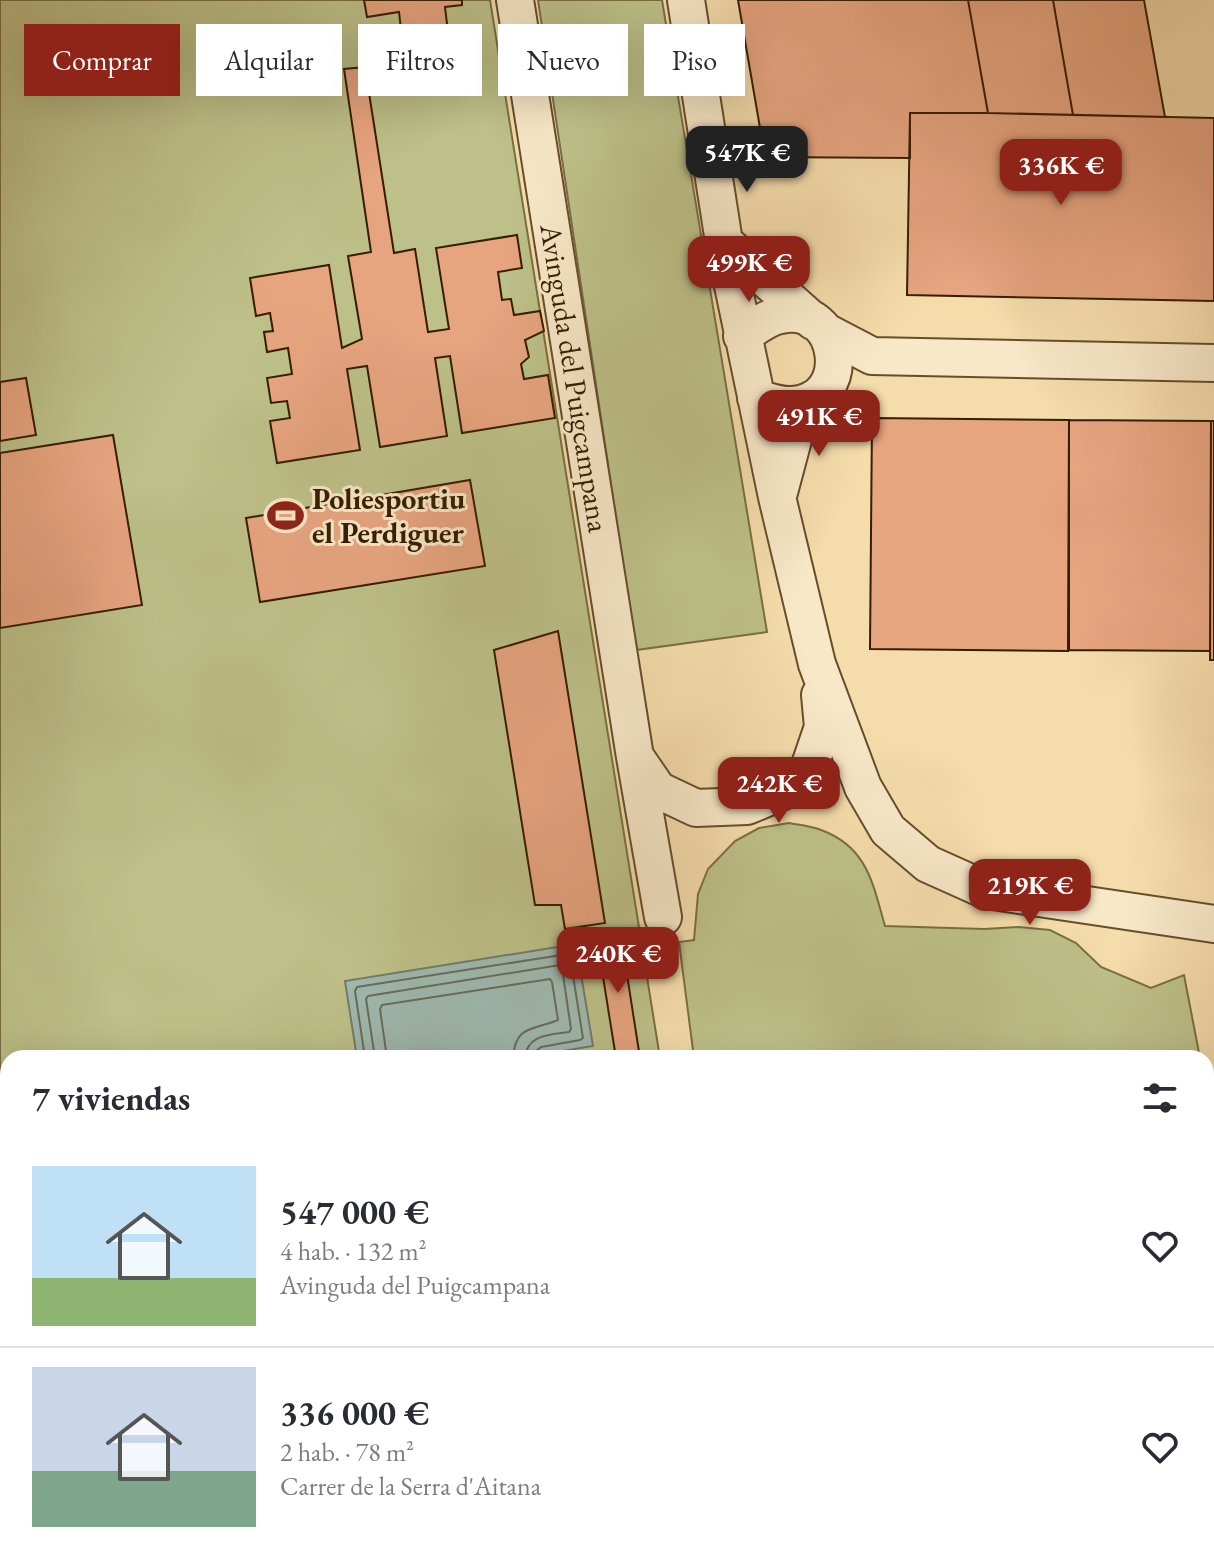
<!DOCTYPE html>
<html lang="es">
<meta charset="utf-8">
<style>
:root{--surface:#fff;--page:#f2f2f3;--text:#2b2b33;--muted:#7c7c81;--line:#e1e1e2;--accent:#8f2418}
body{margin:0;font-family:"EB Garamond",serif;background:var(--page);color:var(--text);height:100vh;display:flex;flex-direction:column;font-size:30px;white-space:nowrap}
*{box-sizing:border-box;margin:0}
p{font-size:26px;color:var(--muted)}
.icon{flex:none;width:44px;height:44px;fill:none;stroke:currentColor;stroke-width:2;stroke-linecap:round;stroke-linejoin:round}
.map{position:relative;flex:1;overflow:hidden}
.drawer{position:absolute;left:0px;top:1050px;width:1214px;height:514px;display:flex;flex-direction:column;background:var(--surface);border-radius:24px 24px 0 0;box-shadow:0 8px 32px #0002}
.drawer>*{flex:none}
.banner{position:absolute;left:24px;top:24px;width:800px;height:72px;display:flex;gap:16px}
.price{position:absolute;translate:-50% -68px;padding:0 18px;border-radius:16px;background:var(--accent);color:#fff;font-size:26px;line-height:52px;filter:drop-shadow(0 2px 4px #0008)}
.price::after{content:'';position:absolute;left:50%;top:48px;width:24px;height:18px;margin-left:-12px;background:inherit;clip-path:polygon(0 0,100% 0,50% 100%)}
.price.active{background:#222;color:#fff}
ul{padding:0;list-style:none}
li{display:flex;align-items:center;gap:24px;height:200px;padding:0 32px}
li+li{border-top:2px solid var(--line)}
li span{display:grid;place-items:center;flex:none;width:224px;height:160px;border-radius:0px;color:#555}
li>.icon{margin-inline-start:auto}
span .icon{width:96px;height:96px;fill:#fffc;stroke-width:1}
li b{font-size:34px}
h2{display:flex;justify-content:space-between;align-items:center;height:96px;padding:0 32px;font-size:34px}
.pill{padding:0 28px;border-radius:0px;background:var(--surface);box-shadow:0 8px 32px #0002;font-size:28px;line-height:72px}
.pill.active{background:var(--accent);color:#fff}
.map>svg:first-child{display:block}
.green{fill:#bdc088;stroke:#7a6e44;stroke-width:2}
.water{fill:#9ebab1;stroke:#747b6a;stroke-width:2}
.lines{fill:none;stroke-linecap:round;stroke-linejoin:round}
.shore{stroke:#6a6c58;stroke-width:2}
.building{fill:#e6a47f;stroke:#361d00;stroke-width:2}
.minor-casing{stroke:#664d2b;stroke-width:40}
.minor{stroke:#f8e8c8;stroke-width:36}
.labels{text-anchor:middle;dominant-baseline:central;stroke-width:6;stroke-linejoin:round;paint-order:stroke}
.street-label{font-size:30px;fill:#361d00;stroke:#f8e8c8}
.poi-label{font-size:30px;font-weight:bold;fill:#361d00;stroke:#f8e8c8;text-anchor:start}
</style>
<div class="map">
<svg width="1214" height="1563" viewBox="0 0 1214 1563">
<rect width="100%" height="100%" fill="#f5dcab"/>
<filter id="stains"><feTurbulence type="fractalNoise" baseFrequency=".0025" numOctaves="4"/><feColorMatrix values="0 0 0 0 .2 0 0 0 0 .09 0 0 0 0 .02 0 0 0 .5 -.17"/></filter>
<radialGradient id="worn" r=".72"><stop offset=".6" stop-color="#630" stop-opacity="0"/><stop offset="1" stop-color="#630" stop-opacity=".3"/></radialGradient>
<path class="green" d="M 0,0 L 490,0 L 660,1058 L 8,1058 L 8,1556 L 1206,1556 L 1206,1090 L 1214,1132 L 1214,1563 L 0,1563 Z
M 538,0 L 662,0 L 767,632 L 636,650 Z
M 789,823 C 799,825 811,826 821,830 C 868,847 873,885 885,926 L 984,929 L 1019,927 L 1050,930 L 1076,943 L 1101,967 L 1151,988 L 1184,975 L 1200,1058 L 694,1058 L 679,942 L 694,940 L 698,894 L 708,869 L 735,841 L 759,828 Z"/>
<path class="water" d="M 576,944 L 593,1046 L 520,1058 L 357,1058 L 345,981 Z"/>
<g class="lines">
<path class="shore" d="M 365,1058 L 355,991 L 357,987 L 568,954 L 570,957 L 583,1038 L 580,1040 L 541,1047 L 536,1051 L 535,1058
M 375,1058 L 366,999 L 368,996 L 560,965 L 562,968 L 571,1029 L 569,1032 C 550,1035 527,1034 525,1058
M 387,1058 L 380,1009 L 382,1005 L 550,979 L 552,982 L 558,1020 C 535,1030 515,1024 513,1058"/>
</g>
<path class="building" d="M 364,0 L 462,0 L 462,5 L 445,7 L 449,41 L 403,47 L 399,12 L 367,17 Z
M 738,0 L 968,0 L 988,113 L 910,113 L 910,158 L 765,157 Z
M 968,0 L 1053,0 L 1073,115 L 988,113 Z
M 1053,0 L 1144,0 L 1165,117 L 1073,115 Z
M 365,67 L 394,253 L 415,249 L 428,332 L 449,329 L 436,248 L 517,235 L 522,268 L 498,272 L 502,300 L 511,299 L 514,315 L 540,311 L 544,331 L 525,340 L 529,357 L 521,364 L 524,379 L 548,375 L 555,418 L 462,433 L 450,356 L 435,358 L 447,436 L 380,447 L 367,366 L 347,369 L 360,450 L 277,463 L 270,421 L 290,418 L 287,401 L 271,403 L 267,378 L 292,374 L 288,348 L 267,352 L 264,332 L 273,331 L 270,313 L 256,316 L 250,278 L 329,265 L 342,348 L 362,339 L 348,256 L 371,252 L 344,69 Z
M 910,113 L 988,113 L 1214,118 L 1214,301 L 907,295 Z
M 26,378 L 36,435 L 0,441 L 0,382 Z
M 872,418 L 1069,420 L 1068,651 L 870,649 Z
M 1069,420 L 1211,421 L 1210,651 L 1069,650 Z
M 1211,421 L 1214,421 L 1214,660 L 1210,660 Z
M 113,435 L 142,605 L 0,628 L 0,453 Z
M 470,480 L 485,566 L 260,602 L 246,518 Z
M 558,631 L 605,923 L 565,929 L 561,905 L 535,905 L 494,650 Z
M 620,930 L 640,1058 L 616,1058 L 596,933 Z"/>
<g class="lines">
<defs>
<path id="minor" d="M 515,0 L 635,757 L 663,917
M 686,0 L 724,242 L 777,497 L 817,664 L 863,787 L 888,830 L 928,864 L 986,890 L 1214,924
M 724,242 L 813,321
M 826,332 L 872,356 L 1214,363
M 742,336 C 754,328 767,317 781,315 C 842,302 856,402 792,405 C 780,406 768,401 756,398
M 779,492 L 795,432 L 813,399
M 636,758 L 658,790 L 696,808 L 747,806 L 783,791 L 809,768 L 823,727 L 820,695"/>
</defs>
<use href="#minor" class="minor-casing"/>
<use href="#minor" class="minor"/>
</g>
<defs>
<symbol id="stadium-bare" viewBox="-9 -9 18 18"><path d="M0-5a6.5 5 0 1 0 0 10a6.5 5 0 1 0 0-10ZM-3.5-1.8h7v3.6h-7Z" fill="#8f2418" stroke="#f8e8c8" stroke-width="2.5" paint-order="stroke"/></symbol>
</defs>
<g fill-rule="evenodd">
<use href="#stadium-bare" x="260" y="490" width="51" height="51"/>
</g>
<g class="labels">
<g class="street-label">
<text transform="translate(575 378) rotate(81)">Avinguda del Puigcampana</text>
</g>
<g class="poi-label">
<text x="312" y="498">Poliesportiu<tspan x="312" dy="34">el Perdiguer</tspan></text>
</g>
</g>
<rect width="100%" height="100%" filter="url(#stains)"/>
<rect width="100%" height="100%" fill="url(#worn)"/>
</svg>
<b class="price active" style="left:747px;top:194px">547K €</b>
<b class="price" style="left:1061px;top:207px">336K €</b>
<b class="price" style="left:749px;top:304px">499K €</b>
<b class="price" style="left:819px;top:458px">491K €</b>
<b class="price" style="left:779px;top:825px">242K €</b>
<b class="price" style="left:1030px;top:927px">219K €</b>
<b class="price" style="left:618px;top:995px">240K €</b>
<div class="banner">
<a class="pill active">Comprar</a>
<a class="pill">Alquilar</a>
<a class="pill">Filtros</a>
<a class="pill">Nuevo</a>
<a class="pill">Piso</a>
</div>
<section class="drawer">
<h2>7 viviendas<svg class="icon" aria-label="filters" viewBox="0 0 24 24"><path d="M4 7h16M4 17h16"/><circle cx="9" cy="7" r="2"/><circle cx="15" cy="17" r="2"/></svg></h2>
<ul>
<li><span style="background:linear-gradient(#bfe0f5 70%,#8fb573 0)"><svg class="icon" aria-label="home" viewBox="0 0 24 24"><path d="M3 11l9-7 9 7M6 9v11h12V9"/></svg></span><div><b>547 000 €</b><p>4 hab. · 132 m²</p><p>Avinguda del Puigcampana</p></div><svg class="icon" aria-label="heart" viewBox="0 0 24 24"><path d="M12 20l-8-8c-3-5 5-10 8-4 3-6 11-1 8 4z"/></svg></li>
<li><span style="background:linear-gradient(#c9d6e8 65%,#7fa58c 0)"><svg class="icon" aria-label="home" viewBox="0 0 24 24"><path d="M3 11l9-7 9 7M6 9v11h12V9"/></svg></span><div><b>336 000 €</b><p>2 hab. · 78 m²</p><p>Carrer de la Serra d'Aitana</p></div><svg class="icon" aria-label="heart" viewBox="0 0 24 24"><path d="M12 20l-8-8c-3-5 5-10 8-4 3-6 11-1 8 4z"/></svg></li>
</ul>
</section>
</div>
